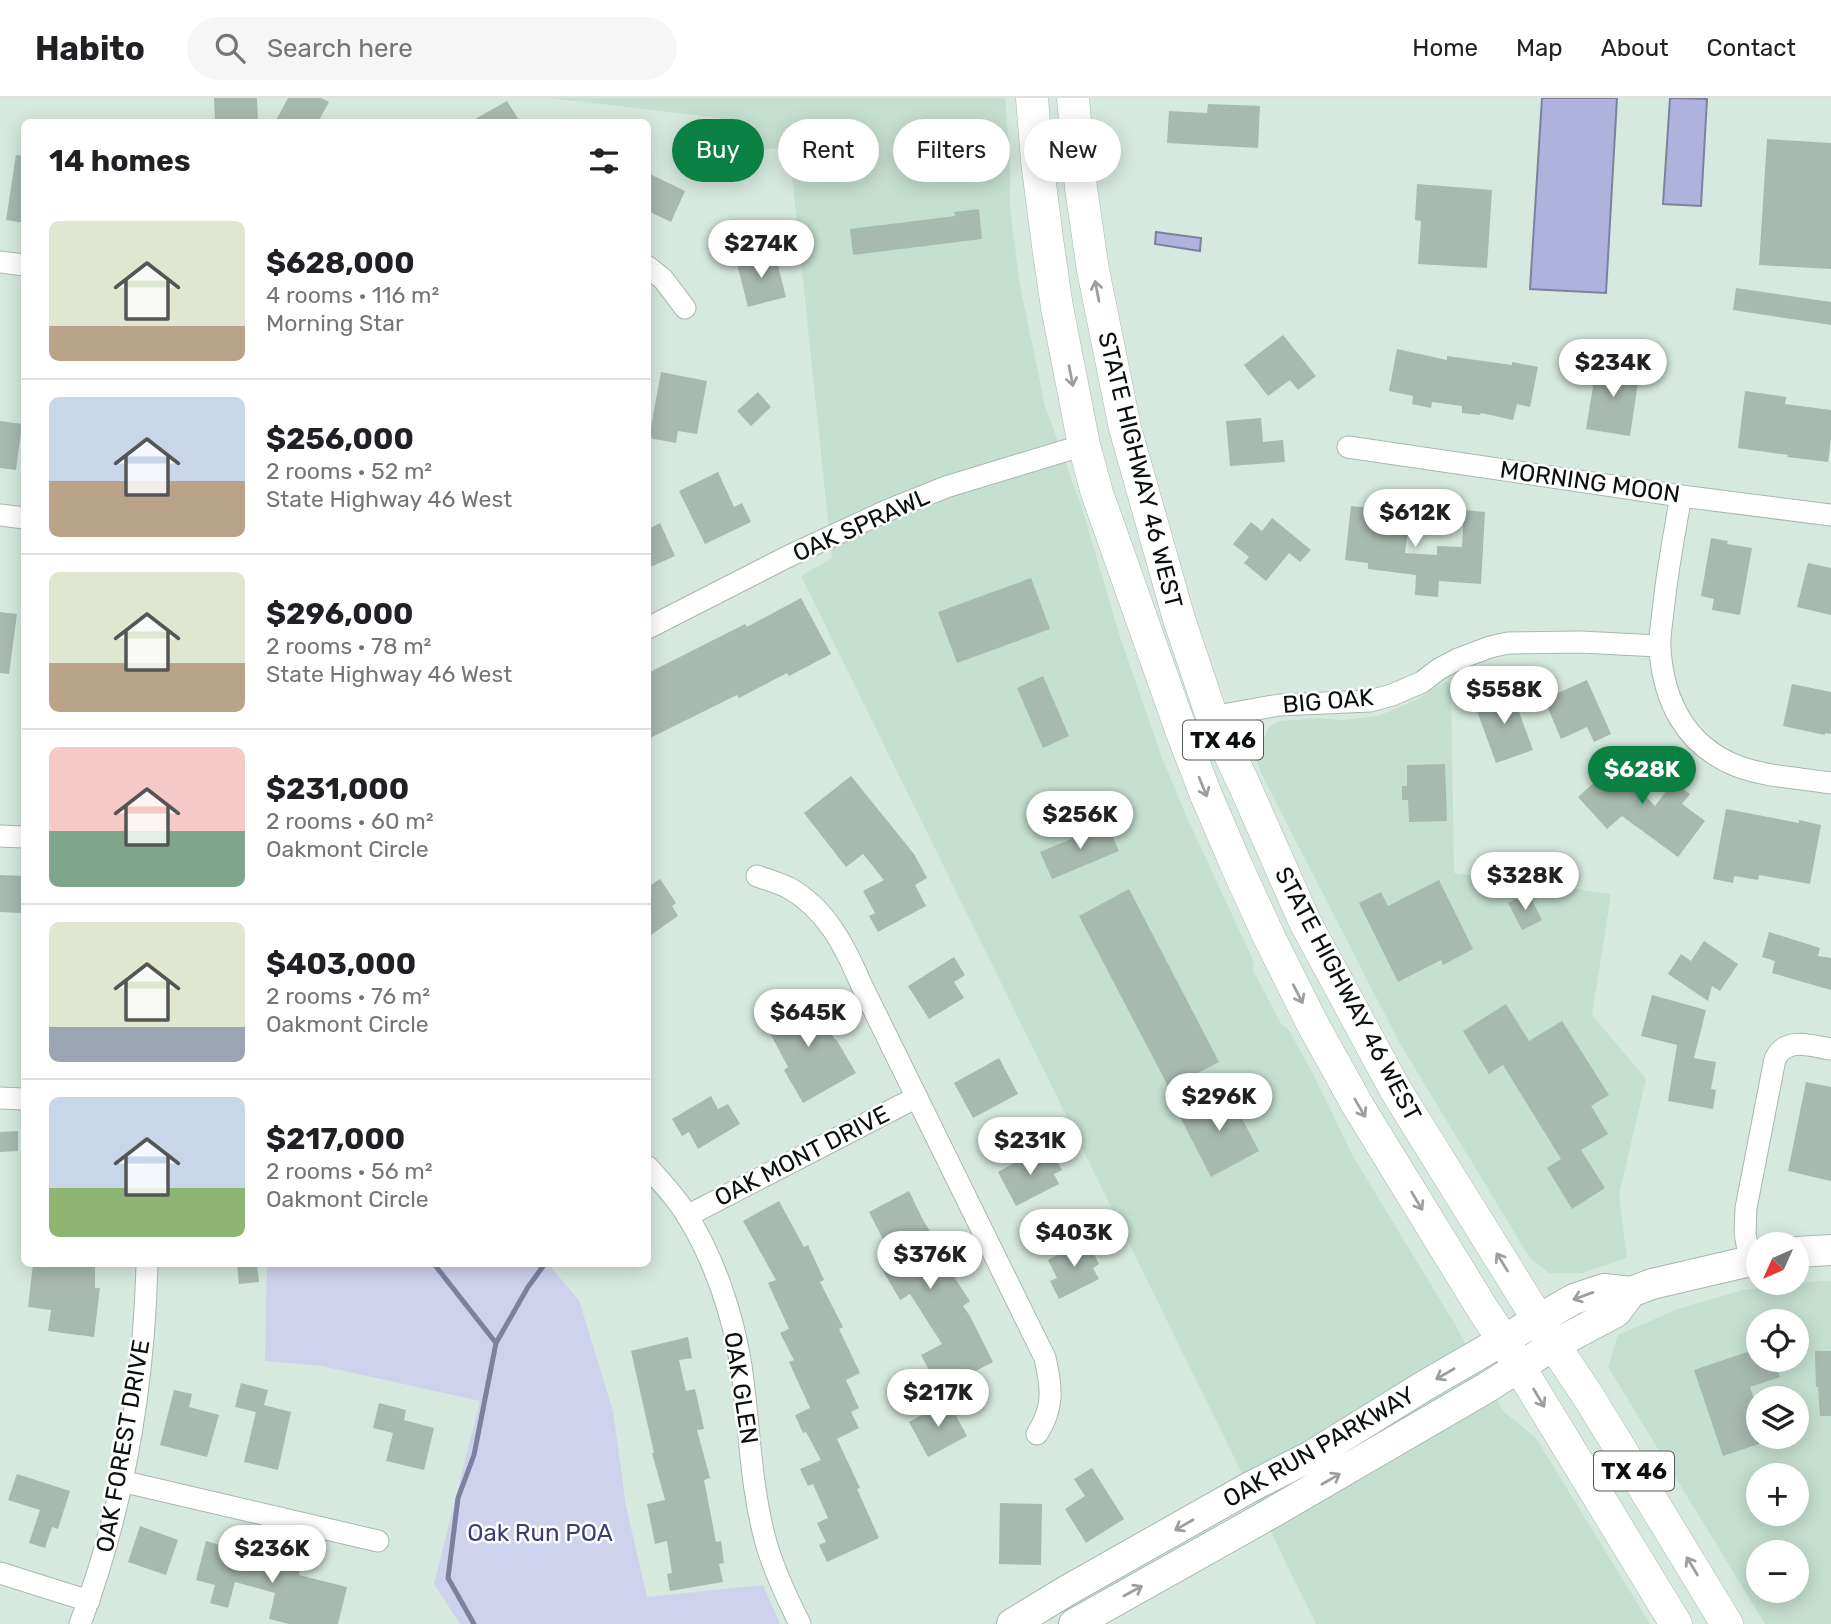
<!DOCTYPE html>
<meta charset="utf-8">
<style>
:root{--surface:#fff;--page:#f6f6f6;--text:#202124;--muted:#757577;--line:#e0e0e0;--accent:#0b8043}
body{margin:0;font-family:Rubik,sans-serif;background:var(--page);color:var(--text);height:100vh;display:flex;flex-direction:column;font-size:26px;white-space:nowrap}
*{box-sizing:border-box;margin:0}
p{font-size:23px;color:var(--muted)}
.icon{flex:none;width:38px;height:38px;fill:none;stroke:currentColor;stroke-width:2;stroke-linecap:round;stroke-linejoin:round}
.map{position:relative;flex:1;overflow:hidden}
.panel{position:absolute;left:21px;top:21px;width:630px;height:1148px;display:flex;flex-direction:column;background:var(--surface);border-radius:10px;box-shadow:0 4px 18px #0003}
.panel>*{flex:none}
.banner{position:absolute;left:672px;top:21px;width:665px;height:63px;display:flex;gap:14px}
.needle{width:46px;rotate:225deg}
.buttons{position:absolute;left:1746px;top:1134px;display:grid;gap:14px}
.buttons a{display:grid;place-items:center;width:63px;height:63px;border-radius:50%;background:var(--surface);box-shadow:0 4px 18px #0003;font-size:35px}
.price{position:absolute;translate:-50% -60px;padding:0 16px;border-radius:24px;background:#fff;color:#222;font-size:23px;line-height:46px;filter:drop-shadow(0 2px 4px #0008)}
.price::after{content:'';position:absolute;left:50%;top:42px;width:21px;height:16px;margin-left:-10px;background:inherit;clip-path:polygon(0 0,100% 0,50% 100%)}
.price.selected{background:var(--accent);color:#fff}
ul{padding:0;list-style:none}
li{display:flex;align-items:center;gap:21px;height:175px;padding:0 28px}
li+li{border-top:2px solid var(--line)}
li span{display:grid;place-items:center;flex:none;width:196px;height:140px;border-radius:10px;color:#555}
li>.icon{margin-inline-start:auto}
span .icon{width:84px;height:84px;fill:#fffc;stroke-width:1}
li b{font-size:30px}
h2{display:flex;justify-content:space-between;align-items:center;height:84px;padding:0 28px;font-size:30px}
.pill{padding:0 24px;border-radius:32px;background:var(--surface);box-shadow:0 4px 18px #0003;font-size:24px;line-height:63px}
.pill.selected{background:var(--accent);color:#fff}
header{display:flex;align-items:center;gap:42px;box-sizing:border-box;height:98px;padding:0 35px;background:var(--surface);border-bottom:2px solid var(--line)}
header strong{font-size:33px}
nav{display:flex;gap:38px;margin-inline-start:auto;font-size:24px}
.search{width:490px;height:63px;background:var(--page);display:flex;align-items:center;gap:18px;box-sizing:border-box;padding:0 24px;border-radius:38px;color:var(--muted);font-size:26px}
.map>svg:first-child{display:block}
.built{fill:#c5dfd0;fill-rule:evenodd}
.green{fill:#cfd2ec}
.water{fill:#aeb2dd;stroke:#7d819f;stroke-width:2}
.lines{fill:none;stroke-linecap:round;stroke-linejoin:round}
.stream{stroke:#7d819f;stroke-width:5}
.building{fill:#a8b9af}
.street-casing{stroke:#a7b9af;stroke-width:23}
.secondary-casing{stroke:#a7b9af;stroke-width:32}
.primary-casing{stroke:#a7b9af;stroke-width:33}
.street{stroke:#fff;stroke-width:21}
.secondary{stroke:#fff;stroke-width:30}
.primary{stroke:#fff;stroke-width:32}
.oneway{stroke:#9d9f9e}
.labels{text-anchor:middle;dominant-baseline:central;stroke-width:5;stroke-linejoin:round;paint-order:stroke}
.shield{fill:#fff;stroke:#545856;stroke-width:2}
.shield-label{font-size:23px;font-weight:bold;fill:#0a100d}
.street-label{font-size:24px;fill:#0a100d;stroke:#fff}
.park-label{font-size:24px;fill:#3d3d74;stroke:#fff}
</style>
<header>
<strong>Habito</strong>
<div class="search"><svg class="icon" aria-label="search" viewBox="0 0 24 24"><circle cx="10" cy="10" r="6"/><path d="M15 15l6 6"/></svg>Search here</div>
<nav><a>Home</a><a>Map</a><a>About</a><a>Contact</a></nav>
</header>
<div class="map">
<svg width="1831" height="1526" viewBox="0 0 1831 1526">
<rect width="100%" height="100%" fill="#d7e9de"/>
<path class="built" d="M 550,0 L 1005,0 L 1010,59 L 1010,111 L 1020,187 L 1045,308 L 1082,410 L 1120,539 L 1162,660 L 1188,722 L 1254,864 L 1253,872 L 1281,926 L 1289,932 L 1314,978 L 1354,1060 L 1453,1223 L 1503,1313 L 1536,1340 L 1650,1526 L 1316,1526 L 801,478 L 832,460 L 789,49 L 723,55 L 720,20 Z
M 1446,583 L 1451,588 L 1454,775 L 1611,796 L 1592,917 L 1646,981 L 1619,1097 L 1627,1160 L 1582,1175 L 1549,1175 L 1530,1160 L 1399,944 L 1261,675 L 1256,659 L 1269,629 L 1280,623 L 1319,620 L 1342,622 L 1378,618 L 1416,602 Z
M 1819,1183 L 1831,1183 L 1831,1526 L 1765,1526 L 1608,1269 L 1618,1237 L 1678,1211 L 1743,1192 ZM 1759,1223 L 1797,1223 L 1797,1262 L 1759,1262 ZM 1759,1300 L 1797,1300 L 1797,1339 L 1759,1339 ZM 1759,1377 L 1797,1377 L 1797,1416 L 1759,1416 ZM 1759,1454 L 1797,1454 L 1797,1493 L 1759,1493 Z"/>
<path class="green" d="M 267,1166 L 548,1166 L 579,1202 L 613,1313 L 626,1408 L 647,1499 L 763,1487 L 780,1526 L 460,1526 L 434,1486 L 480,1303 L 322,1268 L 265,1263 Z"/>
<path class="water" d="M 1542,0 L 1617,0 L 1606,195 L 1530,191 Z
M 1670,0 L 1707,1 L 1701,108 L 1663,106 Z
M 1156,134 L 1201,140 L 1200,153 L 1155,146 Z"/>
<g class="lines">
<path class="stream" d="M 434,1166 L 496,1245
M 474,1526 L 448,1480 L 458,1400 L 474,1357 L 496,1245 L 528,1189 L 544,1167"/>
</g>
<path class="building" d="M 214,0 L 257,0 L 258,24 L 215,24 Z
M 288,0 L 321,0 L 329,4 L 318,24 L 275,24 Z
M 507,3 L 520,24 L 470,24 Z
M 1208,6 L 1260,8 L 1258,50 L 1167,45 L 1169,13 L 1207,15 Z
M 1767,41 L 1831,45 L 1831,171 L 1759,167 Z
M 16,57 L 24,58 L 24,125 L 6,122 Z
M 648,75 L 685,93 L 671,124 L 648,113 Z
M 1417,86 L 1492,92 L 1487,170 L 1418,166 L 1421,123 L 1415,122 Z
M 979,111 L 982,141 L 853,157 L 850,131 L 955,118 L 954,114 Z
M 775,156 L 786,199 L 748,209 L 737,166 Z
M 1736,190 L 1831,204 L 1831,227 L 1733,212 Z
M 1283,237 L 1316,278 L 1298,292 L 1290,282 L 1268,298 L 1244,267 Z
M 1397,251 L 1447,262 L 1447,258 L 1512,267 L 1512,264 L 1538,269 L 1530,309 L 1517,306 L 1513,322 L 1481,315 L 1480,317 L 1462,315 L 1462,308 L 1432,304 L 1431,310 L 1412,306 L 1413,298 L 1389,293 Z
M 1597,264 L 1640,271 L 1630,338 L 1586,331 Z
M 661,274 L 707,283 L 697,336 L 678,333 L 676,345 L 649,340 Z
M 1745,293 L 1786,299 L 1785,306 L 1831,312 L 1831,341 L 1828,364 L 1787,359 L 1788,357 L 1738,350 Z
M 758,294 L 771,309 L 751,328 L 737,313 Z
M 1261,320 L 1263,344 L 1283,342 L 1285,364 L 1230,368 L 1226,323 Z
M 0,323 L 22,326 L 16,372 L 0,370 Z
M 718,374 L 734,409 L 742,405 L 751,424 L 705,446 L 679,393 Z
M 1351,408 L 1410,414 L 1405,455 L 1437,457 L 1437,448 L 1462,449 L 1464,412 L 1485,414 L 1481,486 L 1439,483 L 1438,499 L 1415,497 L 1416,477 L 1368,471 L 1368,465 L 1345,462 Z
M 1272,420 L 1311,452 L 1300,464 L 1289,455 L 1266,483 L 1244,465 L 1249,459 L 1233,446 L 1251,424 L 1262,433 Z
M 660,425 L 675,458 L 648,470 L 648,431 Z
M 1711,440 L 1728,443 L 1727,446 L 1752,450 L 1740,517 L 1712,512 L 1714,501 L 1701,498 Z
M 1808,465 L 1831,470 L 1831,517 L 1797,509 Z
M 1031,480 L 1050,531 L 957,565 L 938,514 Z
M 801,500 L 831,556 L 789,578 L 787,575 L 739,600 L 737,597 L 648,641 L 648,575 L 745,526 L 747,529 Z
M 0,514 L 17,516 L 9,576 L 0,575 Z
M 1043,578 L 1069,638 L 1043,650 L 1017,590 Z
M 1587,582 L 1611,636 L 1594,644 L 1587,629 L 1561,641 L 1544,601 Z
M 1792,586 L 1831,594 L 1831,636 L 1825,635 L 1825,637 L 1783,628 Z
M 1511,592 L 1533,652 L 1496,665 L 1474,605 Z
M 1627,649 L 1641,665 L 1627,678 L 1655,708 L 1673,684 L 1690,696 L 1682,706 L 1705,723 L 1678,759 L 1622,718 L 1607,731 L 1578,699 L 1610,670 L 1607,668 Z
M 1445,666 L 1447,723 L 1409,724 L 1408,702 L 1402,702 L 1402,688 L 1407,688 L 1407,667 Z
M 851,678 L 914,756 L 927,780 L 915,787 L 926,808 L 878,834 L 869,818 L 875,815 L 863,793 L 884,782 L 863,756 L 846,769 L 804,715 Z
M 1726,711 L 1799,725 L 1799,722 L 1821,727 L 1810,786 L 1759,777 L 1758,782 L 1734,778 L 1733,785 L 1713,781 Z
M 1107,726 L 1119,753 L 1052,781 L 1040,754 Z
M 0,777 L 24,778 L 24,815 L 0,814 Z
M 660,781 L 676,805 L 672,808 L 678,818 L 648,839 L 648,789 Z
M 1439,782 L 1473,851 L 1443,867 L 1441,862 L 1398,884 L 1359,805 L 1381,794 L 1388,808 Z
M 1129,791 L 1219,964 L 1169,990 L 1079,818 Z
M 1528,795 L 1542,822 L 1522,832 L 1508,805 Z
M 1769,834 L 1820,850 L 1818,858 L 1831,860 L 1831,892 L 1772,875 L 1775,863 L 1762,859 Z
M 1704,843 L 1738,866 L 1720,893 L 1712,888 L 1708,903 L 1668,876 L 1681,856 L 1691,863 Z
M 954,859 L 965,877 L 954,884 L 964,900 L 929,921 L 908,888 Z
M 810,896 L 835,942 L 836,941 L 856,975 L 803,1005 L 784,972 L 788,969 L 763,922 Z
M 1652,897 L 1706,912 L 1694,960 L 1716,964 L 1711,991 L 1716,992 L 1713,1011 L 1668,1003 L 1677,947 L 1641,938 Z
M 1506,906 L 1529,943 L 1562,923 L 1609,997 L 1591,1008 L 1608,1036 L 1581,1052 L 1605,1090 L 1572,1111 L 1547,1070 L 1561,1061 L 1503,967 L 1489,976 L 1463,933 Z
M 999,960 L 1018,996 L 973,1020 L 954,985 Z
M 1806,984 L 1831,989 L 1831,1083 L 1788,1073 Z
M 1227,992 L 1259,1053 L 1211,1079 L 1179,1017 Z
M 711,998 L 718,1011 L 728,1006 L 740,1026 L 698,1051 L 689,1034 L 682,1038 L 672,1021 Z
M 18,1033 L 18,1053 L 0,1054 L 0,1034 Z
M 1042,1050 L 1048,1062 L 1055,1059 L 1062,1072 L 1054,1076 L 1059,1086 L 1016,1108 L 998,1074 Z
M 909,1093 L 922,1120 L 952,1171 L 950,1173 L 970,1203 L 963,1208 L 970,1218 L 993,1264 L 939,1292 L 921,1257 L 942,1246 L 910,1196 L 900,1202 L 880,1168 L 893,1161 L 869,1114 Z
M 779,1103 L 804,1149 L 808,1147 L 824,1182 L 820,1184 L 843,1229 L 839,1231 L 860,1275 L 846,1282 L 859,1310 L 851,1314 L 859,1330 L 837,1341 L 860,1390 L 857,1391 L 879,1440 L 827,1464 L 819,1447 L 826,1444 L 817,1425 L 828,1420 L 813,1386 L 808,1388 L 800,1371 L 821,1362 L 806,1334 L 803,1335 L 795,1317 L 810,1310 L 789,1264 L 794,1262 L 780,1235 L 789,1231 L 768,1185 L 776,1182 L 743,1123 Z
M 1087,1142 L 1099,1166 L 1093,1170 L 1099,1181 L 1059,1201 L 1050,1183 L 1057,1180 L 1048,1162 Z
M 33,1166 L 95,1166 L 95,1190 L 100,1190 L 94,1239 L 48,1233 L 51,1212 L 28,1209 Z
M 237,1166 L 257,1166 L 259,1184 L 239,1186 Z
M 688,1239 L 692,1260 L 679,1262 L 686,1293 L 695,1291 L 699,1308 L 704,1331 L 697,1332 L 710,1380 L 704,1382 L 716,1444 L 721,1443 L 724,1465 L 719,1466 L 723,1484 L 670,1493 L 667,1476 L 672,1475 L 667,1443 L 655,1446 L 647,1406 L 665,1402 L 652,1355 L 654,1355 L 631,1253 Z
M 1759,1250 L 1759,1262 L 1774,1262 L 1780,1279 L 1750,1289 L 1759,1315 L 1759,1346 L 1723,1358 L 1694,1272 Z
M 1815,1253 L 1831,1253 L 1831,1318 L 1820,1318 L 1818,1289 L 1816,1289 Z
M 241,1285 L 268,1292 L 264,1307 L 291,1314 L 278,1372 L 244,1364 L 256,1314 L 235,1309 Z
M 174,1292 L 192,1296 L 189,1309 L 219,1317 L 207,1359 L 160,1347 Z
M 948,1303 L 967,1338 L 928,1359 L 909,1324 Z
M 379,1305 L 406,1312 L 404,1322 L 434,1330 L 424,1372 L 386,1363 L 393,1335 L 373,1330 Z
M 1092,1370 L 1124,1421 L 1086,1445 L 1065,1411 L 1085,1398 L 1074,1381 Z
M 17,1376 L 70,1393 L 58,1431 L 52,1429 L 45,1450 L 29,1445 L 40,1412 L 8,1402 Z
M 1000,1405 L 1042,1406 L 1041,1467 L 999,1466 Z
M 140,1428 L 178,1442 L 166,1477 L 128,1464 Z
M 206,1443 L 260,1458 L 261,1455 L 301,1466 L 299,1477 L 347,1489 L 338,1526 L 289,1526 L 269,1521 L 275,1495 L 235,1484 L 228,1510 L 210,1505 L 215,1487 L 196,1482 Z"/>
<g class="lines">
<defs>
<path id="street" d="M 0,164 L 24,167
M 648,169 L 663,181 L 685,210
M 1348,349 L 1681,398 L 1831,417
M 1681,398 C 1674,436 1667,475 1663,513 C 1662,525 1659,538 1660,550 C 1663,603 1686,648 1737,668 C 1766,679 1800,680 1831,685
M 0,417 L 24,420
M 648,530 L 789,458 L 886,413 L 946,389 L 1084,347
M 1212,619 L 1279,607 L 1370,603 L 1392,597 L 1422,584 L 1439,571 L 1458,561 L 1490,549 L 1508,545 L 1580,544 L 1659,548
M 0,738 L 24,739
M 757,778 C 768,782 779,785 789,790 C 826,811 845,848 861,886 L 1045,1260 C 1052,1290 1054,1310 1037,1336
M 0,1000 L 24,1001
M 648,1069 C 662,1085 677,1100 688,1119 C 715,1163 733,1217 741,1268 C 750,1328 750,1390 767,1448 C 775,1475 787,1500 800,1526
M 687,1118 L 917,999
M 1750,1163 L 1745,1135 L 1746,1110 L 1775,961 C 1786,938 1811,948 1831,951
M 121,1383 L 378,1443
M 0,1475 L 89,1503
M 80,1526 C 123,1412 144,1288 147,1166"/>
<path id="secondary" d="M 1797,1154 L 1831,1152
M 1012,1526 L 1068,1492 L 1252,1388 L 1311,1358 L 1424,1288 L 1574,1201 L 1604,1191 L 1631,1194 L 1652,1186 L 1759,1161
M 1074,1526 L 1268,1417 L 1486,1290 L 1554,1247 L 1616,1214 L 1631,1194"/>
<path id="primary" d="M 1032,0 L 1037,63 L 1049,155 L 1057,209 L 1084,347 L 1097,395 L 1180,629 L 1206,697 L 1237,769 L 1270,841 L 1312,925 L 1358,1008 L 1482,1210 L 1503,1242 L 1676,1526
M 1073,0 L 1081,90 L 1093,172 L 1125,330 L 1179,521 L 1212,619 L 1243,684 L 1305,824 L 1395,991 L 1554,1247 L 1590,1301 L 1727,1526"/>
</defs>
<use href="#street" class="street-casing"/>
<use href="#secondary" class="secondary-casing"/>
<use href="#primary" class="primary-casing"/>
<use href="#street" class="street"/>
<use href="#secondary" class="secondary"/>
<use href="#primary" class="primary"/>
</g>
<defs><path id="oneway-shaft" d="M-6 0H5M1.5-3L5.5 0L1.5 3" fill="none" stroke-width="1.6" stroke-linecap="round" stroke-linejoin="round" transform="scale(1.75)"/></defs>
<g class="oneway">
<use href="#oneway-shaft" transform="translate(1097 193) rotate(-101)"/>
<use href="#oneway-shaft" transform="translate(1071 278) rotate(79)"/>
<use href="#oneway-shaft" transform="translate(1203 689) rotate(68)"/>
<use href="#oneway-shaft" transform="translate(1298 896) rotate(63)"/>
<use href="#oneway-shaft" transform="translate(1360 1010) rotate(60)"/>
<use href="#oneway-shaft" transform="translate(1417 1103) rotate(59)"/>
<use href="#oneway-shaft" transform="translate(1502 1164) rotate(-122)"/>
<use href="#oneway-shaft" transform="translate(1583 1198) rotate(160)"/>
<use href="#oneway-shaft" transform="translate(1445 1276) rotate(150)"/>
<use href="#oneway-shaft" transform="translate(1539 1300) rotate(59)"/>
<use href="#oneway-shaft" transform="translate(1331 1381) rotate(-30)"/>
<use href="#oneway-shaft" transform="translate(1184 1427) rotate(150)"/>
<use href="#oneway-shaft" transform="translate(1692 1468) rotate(-121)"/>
<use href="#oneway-shaft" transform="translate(1133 1493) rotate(-29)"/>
</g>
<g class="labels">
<g class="shield">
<rect x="1183" y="622.5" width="80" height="39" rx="5"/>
<rect x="1594" y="1353.5" width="80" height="39" rx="5"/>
</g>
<g class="shield-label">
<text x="1223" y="642">TX 46</text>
<text x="1634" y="1373">TX 46</text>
</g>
<g class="street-label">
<text transform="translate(1140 372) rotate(76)">STATE HIGHWAY 46 WEST</text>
<text transform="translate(1590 384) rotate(8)">MORNING MOON</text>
<text transform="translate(861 427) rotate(-24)">OAK SPRAWL</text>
<text transform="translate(1328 603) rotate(-5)">BIG OAK</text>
<text transform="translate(1348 896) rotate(62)">STATE HIGHWAY 46 WEST</text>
<text transform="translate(802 1058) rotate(-27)">OAK MONT DRIVE</text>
<text transform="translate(741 1290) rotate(81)">OAK GLEN</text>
<text transform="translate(123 1348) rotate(-80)">OAK FOREST DRIVE</text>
<text transform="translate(1319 1349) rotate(-30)">OAK RUN PARKWAY</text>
</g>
<g class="park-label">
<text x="540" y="1435">Oak Run POA</text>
</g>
</g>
</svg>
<div class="buttons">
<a><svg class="needle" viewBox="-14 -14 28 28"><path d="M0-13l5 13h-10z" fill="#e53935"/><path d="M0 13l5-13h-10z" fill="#757577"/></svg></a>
<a><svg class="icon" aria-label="locate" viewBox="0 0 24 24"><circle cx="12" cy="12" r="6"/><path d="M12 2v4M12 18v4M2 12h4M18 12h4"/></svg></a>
<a><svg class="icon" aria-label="layers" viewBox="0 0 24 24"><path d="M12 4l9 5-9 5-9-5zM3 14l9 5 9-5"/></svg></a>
<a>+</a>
<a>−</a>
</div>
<b class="price" style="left:761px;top:182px">$274K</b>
<b class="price" style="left:1613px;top:301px">$234K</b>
<b class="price" style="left:1415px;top:451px">$612K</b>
<b class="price" style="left:1504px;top:628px">$558K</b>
<b class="price selected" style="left:1642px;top:708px">$628K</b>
<b class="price" style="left:1080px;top:753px">$256K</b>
<b class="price" style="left:1525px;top:814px">$328K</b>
<b class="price" style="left:808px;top:951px">$645K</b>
<b class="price" style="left:1219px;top:1035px">$296K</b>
<b class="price" style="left:1030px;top:1079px">$231K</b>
<b class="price" style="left:1074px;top:1171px">$403K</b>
<b class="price" style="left:930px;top:1193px">$376K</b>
<b class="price" style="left:938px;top:1331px">$217K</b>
<b class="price" style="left:272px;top:1487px">$236K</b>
<div class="banner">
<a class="pill selected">Buy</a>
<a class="pill">Rent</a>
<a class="pill">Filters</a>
<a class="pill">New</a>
</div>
<section class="panel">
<h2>14 homes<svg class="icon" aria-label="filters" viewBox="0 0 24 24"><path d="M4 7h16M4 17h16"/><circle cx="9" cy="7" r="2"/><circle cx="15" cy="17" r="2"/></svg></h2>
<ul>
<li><span style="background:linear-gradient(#dfe7d0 75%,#b9a48a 0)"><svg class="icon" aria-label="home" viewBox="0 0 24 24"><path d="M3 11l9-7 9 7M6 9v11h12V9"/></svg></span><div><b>$628,000</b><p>4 rooms · 116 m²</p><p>Morning Star</p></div></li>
<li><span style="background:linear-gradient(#c9d6e8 60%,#b9a48a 0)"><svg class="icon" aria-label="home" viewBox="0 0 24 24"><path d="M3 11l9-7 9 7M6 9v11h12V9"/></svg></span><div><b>$256,000</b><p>2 rooms · 52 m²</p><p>State Highway 46 West</p></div></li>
<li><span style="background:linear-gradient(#dfe7d0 65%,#b9a48a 0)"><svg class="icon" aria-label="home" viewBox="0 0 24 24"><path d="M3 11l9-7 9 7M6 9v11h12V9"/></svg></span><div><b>$296,000</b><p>2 rooms · 78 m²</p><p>State Highway 46 West</p></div></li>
<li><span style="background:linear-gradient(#f6c9c9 60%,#7fa58c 0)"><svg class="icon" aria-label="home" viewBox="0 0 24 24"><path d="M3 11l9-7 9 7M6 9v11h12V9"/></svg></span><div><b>$231,000</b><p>2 rooms · 60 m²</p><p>Oakmont Circle</p></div></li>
<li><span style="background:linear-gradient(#dfe7d0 75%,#9aa5b1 0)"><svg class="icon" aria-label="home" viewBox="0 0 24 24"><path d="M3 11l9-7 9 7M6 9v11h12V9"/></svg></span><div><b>$403,000</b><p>2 rooms · 76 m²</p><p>Oakmont Circle</p></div></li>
<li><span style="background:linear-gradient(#c9d6e8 65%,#8fb573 0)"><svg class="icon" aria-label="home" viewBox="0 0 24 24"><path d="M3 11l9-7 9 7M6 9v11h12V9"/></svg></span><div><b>$217,000</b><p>2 rooms · 56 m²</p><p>Oakmont Circle</p></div></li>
</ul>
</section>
</div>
